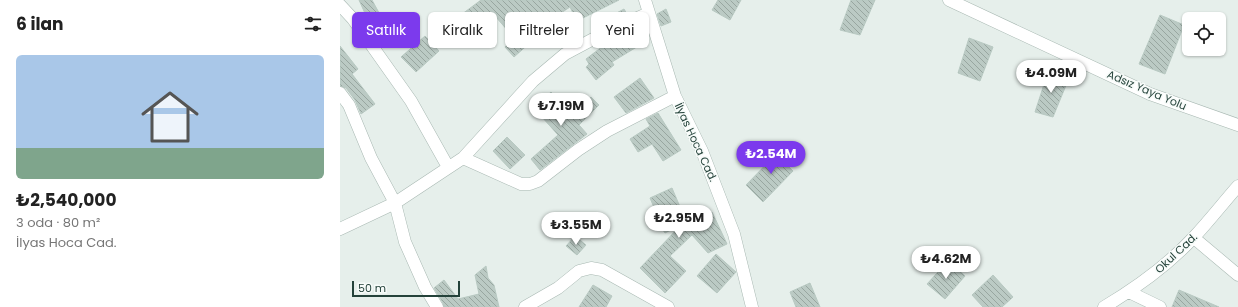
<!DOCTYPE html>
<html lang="tr">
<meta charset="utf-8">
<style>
:root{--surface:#fff;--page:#f6f6f6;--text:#222;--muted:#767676;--line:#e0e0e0;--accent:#7c3aed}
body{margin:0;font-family:Poppins,sans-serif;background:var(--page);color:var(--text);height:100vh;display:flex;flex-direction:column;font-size:15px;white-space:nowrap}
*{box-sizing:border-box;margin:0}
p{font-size:13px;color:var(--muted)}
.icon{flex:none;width:22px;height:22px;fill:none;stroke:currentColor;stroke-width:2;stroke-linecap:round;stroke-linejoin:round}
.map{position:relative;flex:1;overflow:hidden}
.sheet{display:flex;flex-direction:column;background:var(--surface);width:340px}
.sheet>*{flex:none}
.guide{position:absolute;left:12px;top:12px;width:380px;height:36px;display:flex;gap:8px}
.fabs{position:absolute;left:842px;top:12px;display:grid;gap:8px}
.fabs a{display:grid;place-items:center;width:44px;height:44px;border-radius:6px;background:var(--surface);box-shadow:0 1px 3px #0004;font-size:20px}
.scale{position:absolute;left:12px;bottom:10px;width:108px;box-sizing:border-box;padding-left:4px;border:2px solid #24423a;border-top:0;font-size:11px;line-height:14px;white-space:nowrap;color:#24423a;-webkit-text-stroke:3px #f7fbf9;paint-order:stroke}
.price{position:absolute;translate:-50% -34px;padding:0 9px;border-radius:14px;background:#fff;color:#222;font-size:13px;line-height:26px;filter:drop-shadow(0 1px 2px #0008)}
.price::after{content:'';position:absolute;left:50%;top:24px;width:12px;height:9px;margin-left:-6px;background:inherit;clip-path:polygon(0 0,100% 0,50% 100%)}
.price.active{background:var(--accent);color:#fff}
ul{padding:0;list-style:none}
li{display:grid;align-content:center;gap:8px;height:212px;padding:0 16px}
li+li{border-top:1px solid var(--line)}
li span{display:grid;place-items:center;height:124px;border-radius:6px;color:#555}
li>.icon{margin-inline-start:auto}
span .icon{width:72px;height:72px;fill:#fffc;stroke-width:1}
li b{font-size:17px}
h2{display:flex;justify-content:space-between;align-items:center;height:48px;padding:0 16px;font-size:17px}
.tag{padding:0 14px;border-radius:6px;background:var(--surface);box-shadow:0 1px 3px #0004;font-size:14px;line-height:36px}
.tag.active{background:var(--accent);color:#fff}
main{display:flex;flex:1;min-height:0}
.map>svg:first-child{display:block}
.building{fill:url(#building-back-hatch);stroke:#b8c9c2}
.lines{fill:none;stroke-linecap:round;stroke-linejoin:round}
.minor-casing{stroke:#a8b8b2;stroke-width:13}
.minor{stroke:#fff;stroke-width:12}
.labels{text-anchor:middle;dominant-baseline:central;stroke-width:3;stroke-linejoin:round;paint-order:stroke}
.street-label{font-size:11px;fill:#24423a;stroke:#f7fbf9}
</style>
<main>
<section class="sheet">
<h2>6 ilan<svg class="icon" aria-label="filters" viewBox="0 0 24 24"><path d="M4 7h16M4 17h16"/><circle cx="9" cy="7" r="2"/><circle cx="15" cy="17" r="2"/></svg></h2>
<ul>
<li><span style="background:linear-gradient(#a9c7e8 75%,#7fa58c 0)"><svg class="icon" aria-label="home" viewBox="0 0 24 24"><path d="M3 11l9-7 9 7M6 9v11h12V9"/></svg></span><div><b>₺2,540,000</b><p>3 oda · 80 m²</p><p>İlyas Hoca Cad.</p></div></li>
</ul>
</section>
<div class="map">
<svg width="898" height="307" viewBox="0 0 898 307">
<defs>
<pattern id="building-back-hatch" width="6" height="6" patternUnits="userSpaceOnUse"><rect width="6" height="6" fill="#bbcac4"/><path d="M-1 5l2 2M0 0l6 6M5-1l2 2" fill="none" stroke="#98a6a0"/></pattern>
</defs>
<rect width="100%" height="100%" fill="#e6efeb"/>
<path class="building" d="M 19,0 L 32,0 L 50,33 L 37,40 Z
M 141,0 L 279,0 L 237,21 L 230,7 L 198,28 L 202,32 L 174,57 L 165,47 L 174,38 L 156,17 L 150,23 L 148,21 L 122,39 L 110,23 Z
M 378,0 L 401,0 L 390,20 L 372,10 Z
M 511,0 L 535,0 L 520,35 L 500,30 Z
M 284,9 L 287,14 L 273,20 L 271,16 Z
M 326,9 L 331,22 L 321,26 L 317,14 Z
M 820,15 L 844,25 L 825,74 L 799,64 Z
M 295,27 L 298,33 L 294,36 L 300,45 L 272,62 L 274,65 L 256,80 L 246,67 L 249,64 L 246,59 L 267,43 L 266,41 Z
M 85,36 L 99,51 L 76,72 L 61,57 Z
M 629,38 L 653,47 L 640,81 L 618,73 Z
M 0,46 L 18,69 L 12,74 L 35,104 L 21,114 L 15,100 L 6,88 L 0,86 Z
M 708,72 L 729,78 L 713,117 L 695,112 Z
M 300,78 L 314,98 L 286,113 L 274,97 Z
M 211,92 L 233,115 L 251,97 L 259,105 L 239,125 L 247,134 L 200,170 L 191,159 L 218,135 L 194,108 Z
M 318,113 L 341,150 L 323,161 L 312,144 L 298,152 L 290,139 L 310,126 L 306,119 Z
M 167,137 L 185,155 L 170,169 L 153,151 Z
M 442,148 L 454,160 L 448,166 L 453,171 L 423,202 L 406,185 Z
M 332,188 L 346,221 L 356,211 L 364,219 L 372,212 L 387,244 L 368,253 L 352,235 L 330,256 L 346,271 L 325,293 L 300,268 L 341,225 L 325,233 L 317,221 L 319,219 L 310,198 Z
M 235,236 L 246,245 L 237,255 L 226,246 Z
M 376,254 L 396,272 L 377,293 L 357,276 Z
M 608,261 L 625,276 L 605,299 L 587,284 Z
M 146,266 L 148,278 L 154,285 L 159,307 L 104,307 L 103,303 L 94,288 L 104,280 L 118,299 L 139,294 L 135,275 Z
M 653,275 L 673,297 L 662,307 L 643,307 L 632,295 Z
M 470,283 L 480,307 L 456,307 L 450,292 Z
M 253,285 L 272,296 L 266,307 L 239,307 Z
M 839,290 L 879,307 L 832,307 Z"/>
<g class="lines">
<defs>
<path id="minor" d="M 305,0 L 335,96 L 362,151 L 394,234 L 412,307
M 609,0 L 810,94 L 898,125
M 0,5 L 13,19 L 71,101 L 108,167
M 0,93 L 9,105 L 31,158 L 55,203 L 65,242 L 85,287 L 97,307
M 123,158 L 193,81 L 225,54 L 272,29 L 309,13
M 0,229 L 55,203 L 123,158 L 181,184 L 190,184 L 198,181 L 238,150 L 267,131 L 335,96
M 854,238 L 898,275
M 789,292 L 820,307
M 185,307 L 218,288 L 239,271 L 251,268 L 262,270 L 328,307
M 764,307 C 796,288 828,265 854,237 C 869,221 883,203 898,186"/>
</defs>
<use href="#minor" class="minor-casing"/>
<use href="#minor" class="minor"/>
</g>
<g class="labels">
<g class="street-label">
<text transform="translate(807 90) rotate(23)">Adsız Yaya Yolu</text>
<text transform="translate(356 142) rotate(65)">İlyas Hoca Cad.</text>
<text transform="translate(836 253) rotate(-43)">Okul Cad.</text>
</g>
</g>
</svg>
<div class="fabs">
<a><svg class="icon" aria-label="locate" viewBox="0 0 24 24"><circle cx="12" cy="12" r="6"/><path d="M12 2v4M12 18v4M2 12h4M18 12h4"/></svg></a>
</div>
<div class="scale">50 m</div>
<b class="price" style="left:711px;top:94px">₺4.09M</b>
<b class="price" style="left:221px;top:127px">₺7.19M</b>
<b class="price active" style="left:431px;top:175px">₺2.54M</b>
<b class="price" style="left:339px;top:239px">₺2.95M</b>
<b class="price" style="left:236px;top:246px">₺3.55M</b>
<b class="price" style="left:606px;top:280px">₺4.62M</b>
<div class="guide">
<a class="tag active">Satılık</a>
<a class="tag">Kiralık</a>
<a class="tag">Filtreler</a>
<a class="tag">Yeni</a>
</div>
</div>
</main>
